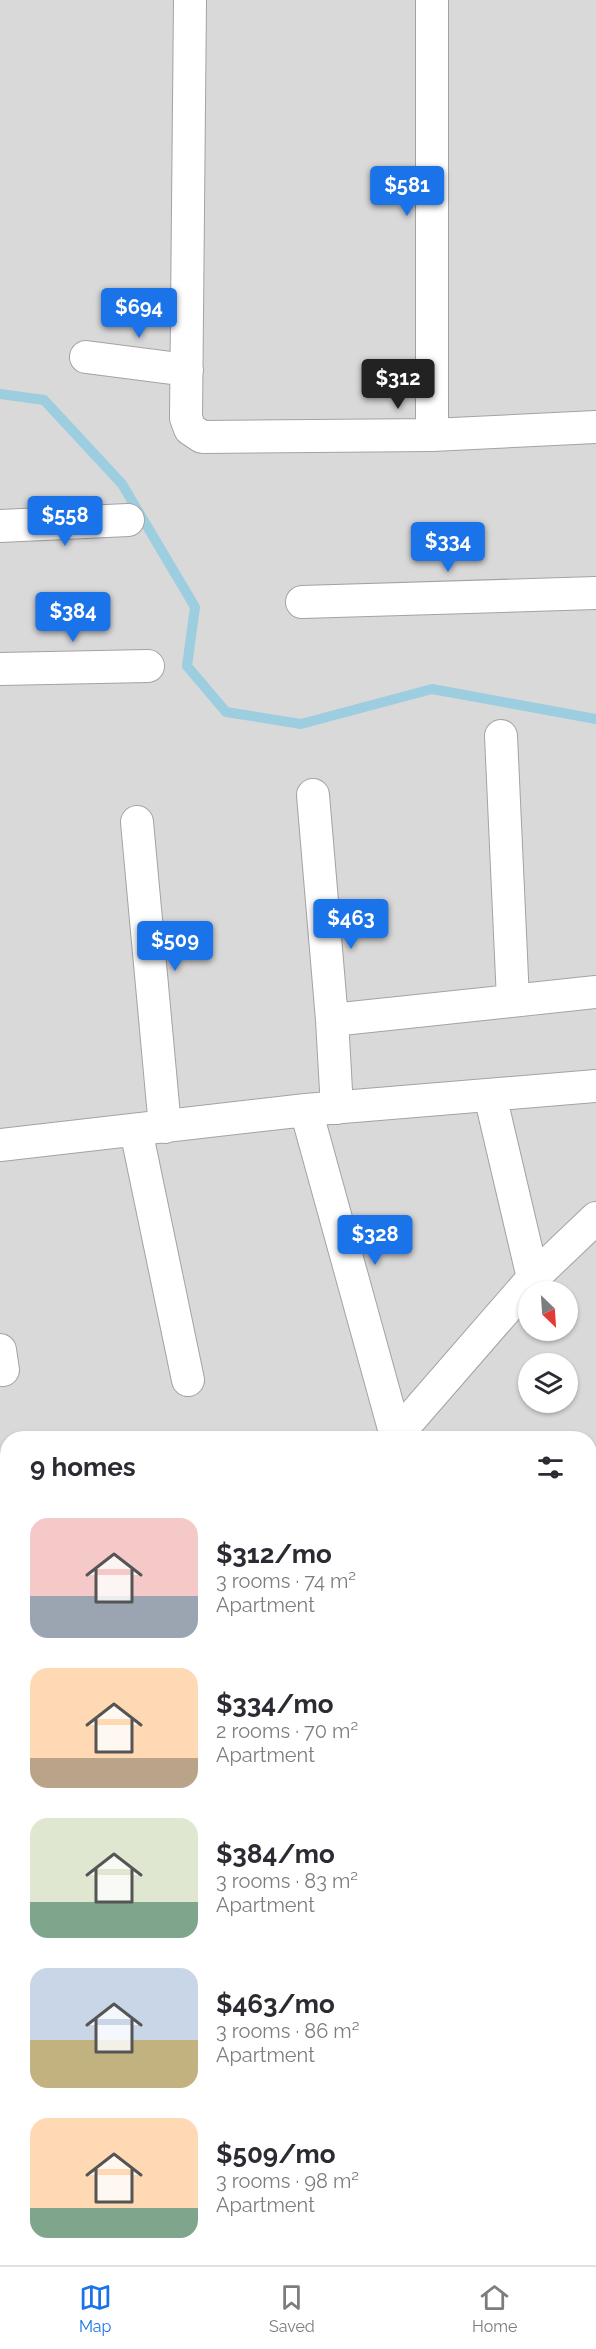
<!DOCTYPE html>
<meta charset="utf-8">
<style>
:root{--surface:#fff;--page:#f7f7f7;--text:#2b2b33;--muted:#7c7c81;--line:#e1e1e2;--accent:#1a73e8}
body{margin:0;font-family:Raleway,sans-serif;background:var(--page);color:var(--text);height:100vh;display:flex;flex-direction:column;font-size:22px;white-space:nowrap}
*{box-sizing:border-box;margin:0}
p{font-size:20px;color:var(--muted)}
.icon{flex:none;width:33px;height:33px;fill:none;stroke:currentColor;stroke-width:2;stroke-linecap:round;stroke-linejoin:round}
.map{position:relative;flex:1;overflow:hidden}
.drawer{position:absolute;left:0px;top:1431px;width:597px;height:834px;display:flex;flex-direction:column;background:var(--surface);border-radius:24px 24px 0 0;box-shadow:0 2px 4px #0004}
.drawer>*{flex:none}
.needle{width:39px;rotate:155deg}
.buttons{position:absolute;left:518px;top:1281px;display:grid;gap:12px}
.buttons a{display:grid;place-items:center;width:60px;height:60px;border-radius:50%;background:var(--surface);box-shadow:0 2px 4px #0004;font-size:30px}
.price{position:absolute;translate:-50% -51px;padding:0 14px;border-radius:6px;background:var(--accent);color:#fff;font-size:20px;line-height:39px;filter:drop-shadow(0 2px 3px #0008)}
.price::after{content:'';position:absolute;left:50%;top:36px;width:18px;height:14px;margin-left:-9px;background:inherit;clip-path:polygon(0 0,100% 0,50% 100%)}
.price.active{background:#222;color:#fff}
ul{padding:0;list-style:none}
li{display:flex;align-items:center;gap:18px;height:150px;padding:0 30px}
li span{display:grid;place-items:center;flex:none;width:168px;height:120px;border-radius:18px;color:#555}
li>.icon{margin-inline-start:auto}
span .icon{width:72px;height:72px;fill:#fffc;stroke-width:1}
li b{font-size:26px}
h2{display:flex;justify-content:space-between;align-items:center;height:72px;padding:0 30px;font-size:26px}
.tab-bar{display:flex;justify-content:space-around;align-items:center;height:84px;border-top:2px solid var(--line);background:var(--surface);font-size:16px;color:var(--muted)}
.tab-bar a{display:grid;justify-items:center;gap:3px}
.tab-bar .active{color:var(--accent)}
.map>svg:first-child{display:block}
.residential{fill:#dad9d9;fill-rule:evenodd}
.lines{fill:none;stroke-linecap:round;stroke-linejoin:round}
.stream{stroke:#9ccee0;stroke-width:10}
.minor-casing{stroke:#a3a3a3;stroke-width:34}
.tertiary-casing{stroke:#a3a3a3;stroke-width:36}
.minor{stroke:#fff;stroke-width:32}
.tertiary{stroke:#fff;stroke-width:33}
</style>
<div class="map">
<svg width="596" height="2265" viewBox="0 0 596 2265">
<rect width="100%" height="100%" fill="#eeeae0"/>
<path class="residential" d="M 0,0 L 596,0 L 596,2265 L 0,2265 ZM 528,1292 L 567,1292 L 567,1330 L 528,1330 ZM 528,1364 L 567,1364 L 567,1402 L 528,1402 ZM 8,1438 L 590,1438 L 590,2258 L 8,2258 Z"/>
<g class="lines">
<path class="stream" d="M 0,394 L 44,400 L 122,484 L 195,607 L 187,666 L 226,712 L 301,724 L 432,689 L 596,719
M 590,1475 L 596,1469
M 590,1838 L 596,1844"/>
<defs>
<path id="minor" d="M 190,0 L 186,418 L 190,429 L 202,437 L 432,435 L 596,427
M 86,357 L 187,370
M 432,435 L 432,0
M 0,526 L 128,520
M 302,602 L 596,593
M 0,669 L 148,666
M 501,736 L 513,1000
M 313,795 L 332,1020 L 337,1108
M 137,822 L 165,1127
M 332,1020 L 596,992
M 490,1095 L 533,1278
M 306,1110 L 396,1436
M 136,1130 L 188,1380
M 0,1145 L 306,1110 L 596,1086
M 0,1350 L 3,1370
M 394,1438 L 533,1278 L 596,1218
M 0,1479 L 8,1478
M 0,1634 L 8,1638
M 590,2039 L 596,2039
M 0,2119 L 8,2122
M 13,2265 L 16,2258"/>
<path id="tertiary" d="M 590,2236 L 596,2234
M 467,2265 L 493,2258"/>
</defs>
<use href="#minor" class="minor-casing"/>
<use href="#tertiary" class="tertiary-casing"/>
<use href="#minor" class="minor"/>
<use href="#tertiary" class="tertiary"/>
</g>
</svg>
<div class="buttons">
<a><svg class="needle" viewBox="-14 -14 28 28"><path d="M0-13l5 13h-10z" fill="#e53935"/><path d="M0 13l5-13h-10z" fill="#7c7c81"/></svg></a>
<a><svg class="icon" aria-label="layers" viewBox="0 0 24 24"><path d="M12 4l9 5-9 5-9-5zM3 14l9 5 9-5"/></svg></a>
</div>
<b class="price" style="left:407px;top:217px">$581</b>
<b class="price" style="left:139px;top:339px">$694</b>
<b class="price active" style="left:398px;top:410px">$312</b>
<b class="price" style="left:65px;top:547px">$558</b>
<b class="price" style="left:448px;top:573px">$334</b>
<b class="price" style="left:73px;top:643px">$384</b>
<b class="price" style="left:351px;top:950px">$463</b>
<b class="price" style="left:175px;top:972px">$509</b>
<b class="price" style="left:375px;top:1266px">$328</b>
<section class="drawer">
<h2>9 homes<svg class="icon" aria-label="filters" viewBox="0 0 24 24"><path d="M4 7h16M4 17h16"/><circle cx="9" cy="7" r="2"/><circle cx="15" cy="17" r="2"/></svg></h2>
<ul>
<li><span style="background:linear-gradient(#f6c9c9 65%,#9aa5b1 0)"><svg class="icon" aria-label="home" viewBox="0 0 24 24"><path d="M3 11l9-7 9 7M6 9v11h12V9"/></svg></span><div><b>$312/mo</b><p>3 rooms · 74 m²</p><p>Apartment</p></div></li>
<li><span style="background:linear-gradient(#ffd9b3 75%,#b9a48a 0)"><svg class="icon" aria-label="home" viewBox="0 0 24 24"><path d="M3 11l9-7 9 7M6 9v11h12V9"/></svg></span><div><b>$334/mo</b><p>2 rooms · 70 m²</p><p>Apartment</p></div></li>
<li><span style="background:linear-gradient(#dfe7d0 70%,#7fa58c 0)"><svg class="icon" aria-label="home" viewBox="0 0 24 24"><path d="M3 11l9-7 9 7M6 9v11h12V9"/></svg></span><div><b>$384/mo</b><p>3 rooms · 83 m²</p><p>Apartment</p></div></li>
<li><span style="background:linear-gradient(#c9d6e8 60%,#c2b280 0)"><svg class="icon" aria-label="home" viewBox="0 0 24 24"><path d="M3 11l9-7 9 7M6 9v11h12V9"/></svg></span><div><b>$463/mo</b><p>3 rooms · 86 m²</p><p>Apartment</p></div></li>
<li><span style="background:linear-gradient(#ffd9b3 75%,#7fa58c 0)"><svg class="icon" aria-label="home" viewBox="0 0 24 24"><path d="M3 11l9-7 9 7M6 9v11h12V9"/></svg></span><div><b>$509/mo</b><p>3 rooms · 98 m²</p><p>Apartment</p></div></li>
</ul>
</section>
</div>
<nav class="tab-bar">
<a class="active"><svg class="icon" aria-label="map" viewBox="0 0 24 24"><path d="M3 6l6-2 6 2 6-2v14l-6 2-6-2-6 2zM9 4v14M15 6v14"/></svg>Map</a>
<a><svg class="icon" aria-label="saved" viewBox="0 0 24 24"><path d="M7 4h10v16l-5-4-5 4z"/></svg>Saved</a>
<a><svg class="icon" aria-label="home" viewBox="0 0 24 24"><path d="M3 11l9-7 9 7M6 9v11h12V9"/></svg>Home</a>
</nav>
